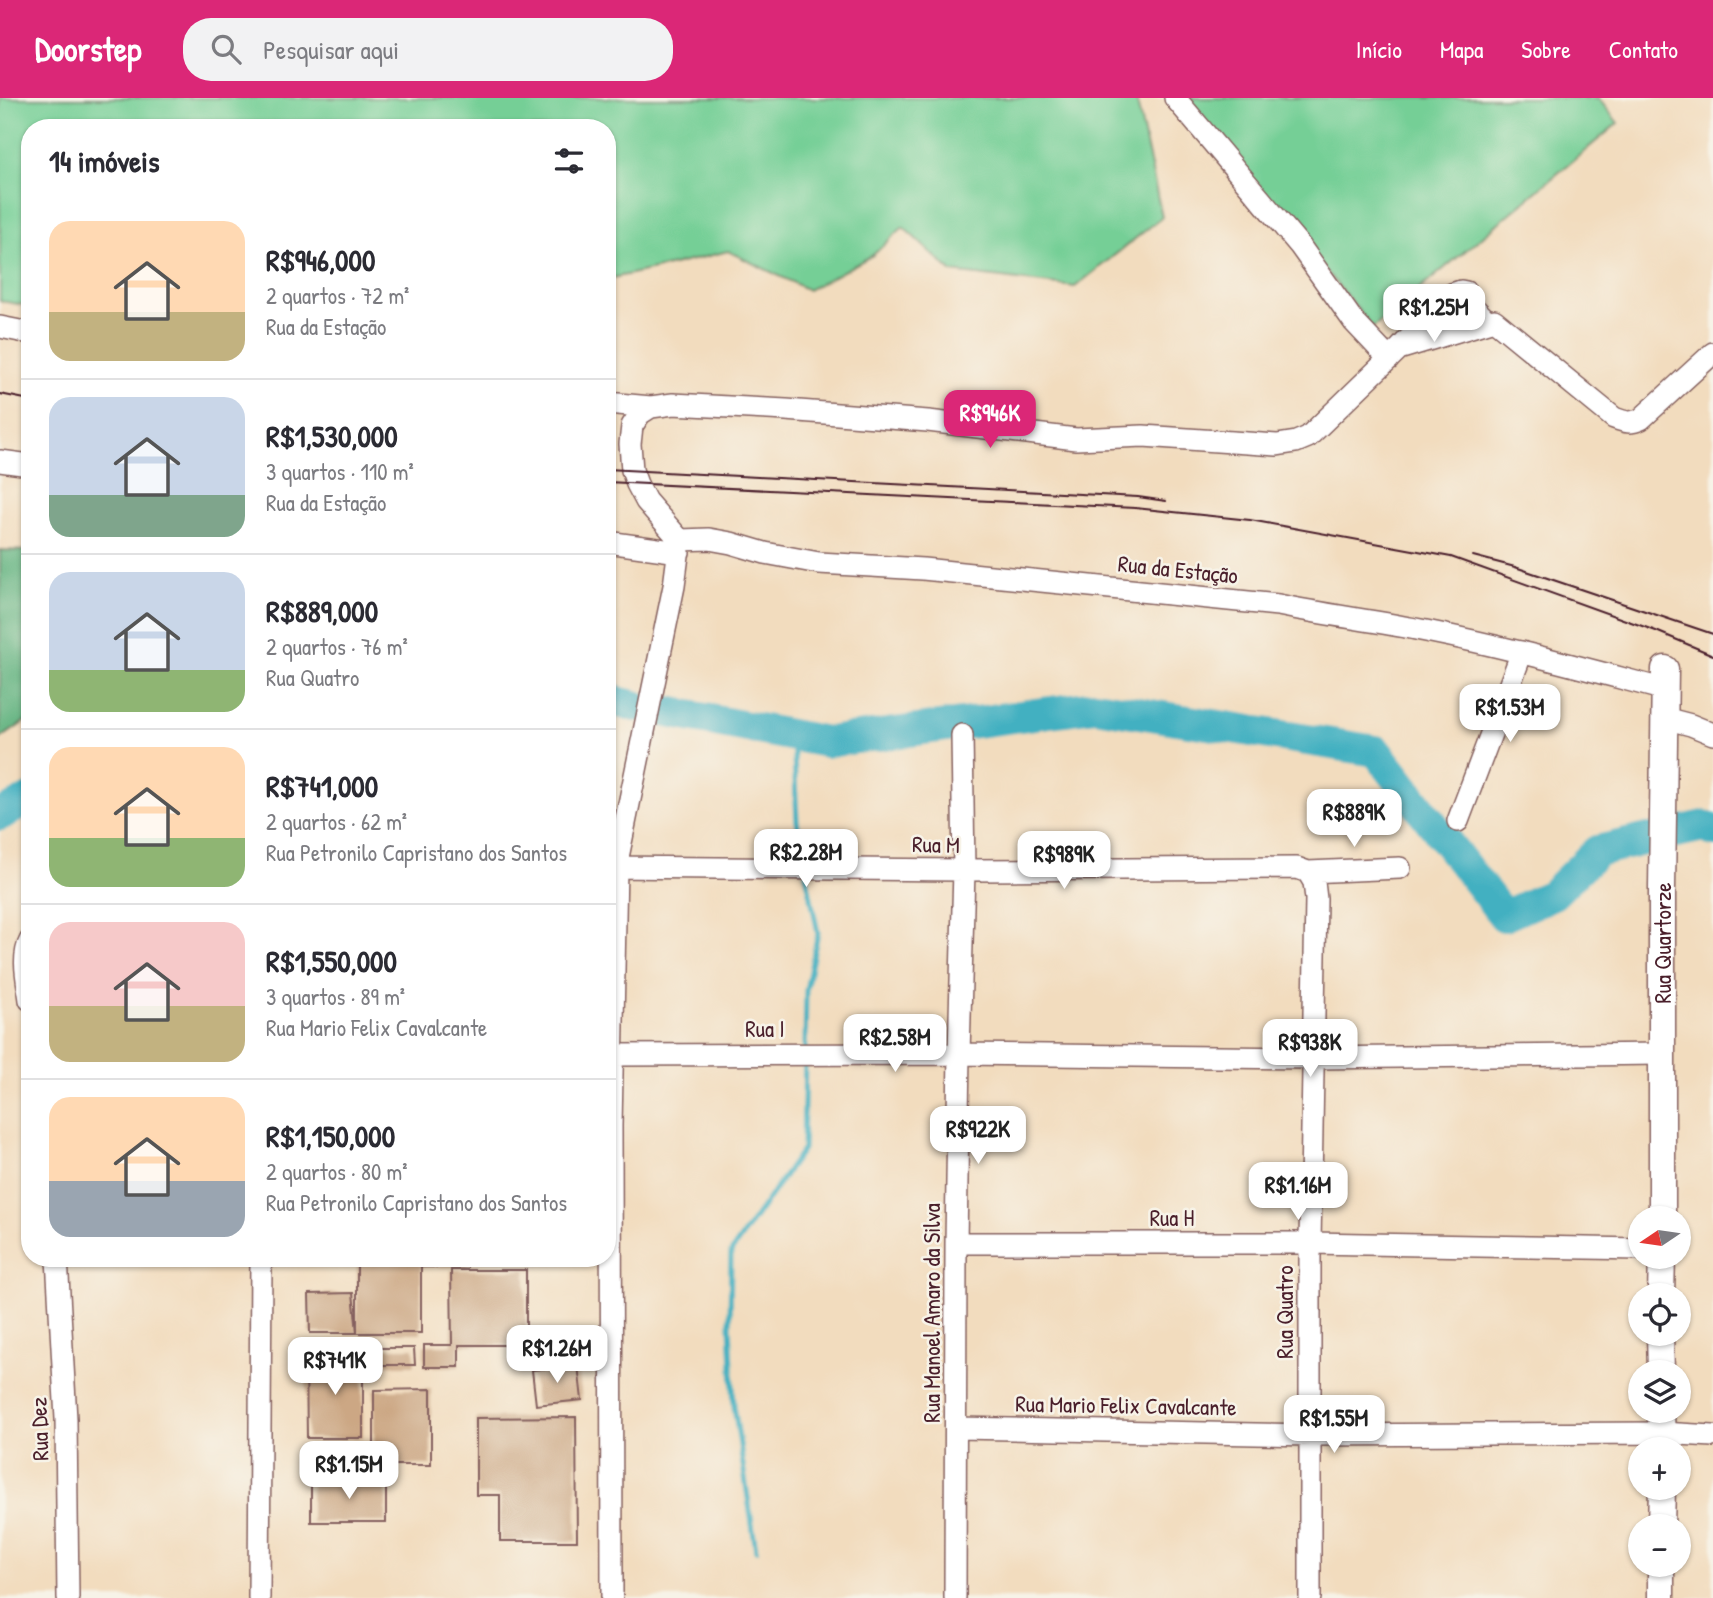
<!DOCTYPE html>
<html lang="pt">
<meta charset="utf-8">
<style>
:root{--surface:#fff;--page:#f2f2f3;--text:#2b2b33;--muted:#7c7c81;--line:#e1e1e2;--accent:#db2777}
body{margin:0;font-family:"Patrick Hand",sans-serif;background:var(--page);color:var(--text);height:100vh;display:flex;flex-direction:column;font-size:26px;white-space:nowrap}
*{box-sizing:border-box;margin:0}
p{font-size:23px;color:var(--muted)}
.icon{flex:none;width:38px;height:38px;fill:none;stroke:currentColor;stroke-width:2;stroke-linecap:round;stroke-linejoin:round}
.map{position:relative;flex:1;overflow:hidden}
.side{position:absolute;left:21px;top:21px;width:595px;height:1148px;display:flex;flex-direction:column;background:var(--surface);border-radius:28px;box-shadow:0 2px 5px #0004}
.side>*{flex:none}
.needle{width:46px;rotate:257deg}
.fabs{position:absolute;left:1628px;top:1108px;display:grid;gap:14px}
.fabs a{display:grid;place-items:center;width:63px;height:63px;border-radius:50%;background:var(--surface);box-shadow:0 2px 5px #0004;font-size:35px}
.price{position:absolute;translate:-50% -60px;padding:0 16px;border-radius:14px;background:#fff;color:#222;font-size:23px;line-height:46px;filter:drop-shadow(0 2px 4px #0008)}
.price::after{content:'';position:absolute;left:50%;top:42px;width:21px;height:16px;margin-left:-10px;background:inherit;clip-path:polygon(0 0,100% 0,50% 100%)}
.price.selected{background:var(--accent);color:#fff}
ul{padding:0;list-style:none}
li{display:flex;align-items:center;gap:21px;height:175px;padding:0 28px}
li+li{border-top:2px solid var(--line)}
li span{display:grid;place-items:center;flex:none;width:196px;height:140px;border-radius:21px;color:#555}
li>.icon{margin-inline-start:auto}
span .icon{width:84px;height:84px;fill:#fffc;stroke-width:1}
li b{font-size:30px}
h2{display:flex;justify-content:space-between;align-items:center;height:84px;padding:0 28px;font-size:30px}
header{display:flex;align-items:center;gap:42px;box-sizing:border-box;height:98px;padding:0 35px;background:var(--accent);color:#fff}
header strong{font-size:33px}
nav{display:flex;gap:38px;margin-inline-start:auto;font-size:24px}
.search{width:490px;height:63px;background:var(--page);display:flex;align-items:center;gap:18px;box-sizing:border-box;padding:0 24px;border-radius:28px;color:var(--muted);font-size:26px}
.map>svg:first-child{display:block}
.green{fill:#75cf96;stroke:#607760;stroke-width:2}
.forest{fill:#60b27f;stroke:#556855;stroke-width:2}
.lines{fill:none;stroke-linecap:round;stroke-linejoin:round}
.stream{stroke:#43b0c1;stroke-width:5}
.river{stroke:#43b0c1;stroke-width:32}
.building{fill:#cca784}
.service-casing{stroke:#85615e;stroke-width:13}
.minor-casing{stroke:#85615e;stroke-width:24}
.tertiary-casing{stroke:#85615e;stroke-width:29}
.service{stroke:#fff;stroke-width:10}
.minor{stroke:#fff;stroke-width:21}
.tertiary{stroke:#fff;stroke-width:26}
.tram{stroke:#4a1f2b;stroke-width:2}
.labels{text-anchor:middle;dominant-baseline:central;stroke-width:5;stroke-linejoin:round;paint-order:stroke}
.street-label{font-size:23px;fill:#4a1f2b;stroke:#f7f3e8}
</style>
<header>
<strong>Doorstep</strong>
<div class="search"><svg class="icon" aria-label="search" viewBox="0 0 24 24"><circle cx="10" cy="10" r="6"/><path d="M15 15l6 6"/></svg>Pesquisar aqui</div>
<nav><a>Início</a><a>Mapa</a><a>Sobre</a><a>Contato</a></nav>
</header>
<div class="map">
<svg width="1713" height="1500" viewBox="0 0 1713 1500">
<rect width="100%" height="100%" fill="#f7f3e8"/>
<filter id="ink" filterUnits="userSpaceOnUse"><feTurbulence type="fractalNoise" baseFrequency=".0143" numOctaves="2"/><feDisplacementMap in="SourceGraphic" scale="14" xChannelSelector="R" yChannelSelector="G"/><feConvolveMatrix kernelMatrix="1 2 1 2 8 2 1 2 1" color-interpolation-filters="sRGB"/></filter>
<filter id="wash" filterUnits="userSpaceOnUse"><feTurbulence type="fractalNoise" baseFrequency=".00686" numOctaves="4" result="noise"/><feDisplacementMap in="SourceGraphic" scale="28" xChannelSelector="R" yChannelSelector="G"/><feGaussianBlur stdDeviation="1.57" result="paint"/><feColorMatrix in="noise" values="0 0 0 0 0 0 0 0 0 0 0 0 0 0 0 0 0 1.4 0 .05"/><feComposite in="paint" operator="in"/></filter>
<g filter="url(#wash)">
<rect width="100%" height="100%" fill="#f2dcbe"/>
<path class="green" d="M 0,0 L 1136,0 L 1162,119 L 1075,189 L 952,174 L 903,129 L 873,157 L 808,192 L 728,153 L 669,168 L 607,181 L 607,30 L 30,30 L 30,208 L 0,203 Z
M 1183,0 L 1598,0 L 1618,25 L 1373,230 Z"/>
<path class="forest" d="M 0,452 L 30,453 L 30,620 L 0,641 Z"/>
<g class="lines">
<path class="stream" d="M 793,637 L 797,723 L 805,766
M 805,952 L 806,892 L 818,835 L 806,775
M 756,1452 L 734,1308 L 730,1228 L 731,1154 L 803,1051 L 805,962"/>
<path class="river" d="M 607,598 L 617,604 L 635,608
M 663,613 L 827,644 L 1095,608 L 1376,653 L 1504,818 L 1553,796 L 1597,753 L 1648,741
M 0,717 L 30,701
M 1677,734 L 1704,728 L 1713,733"/>
</g>
<g id="blocks">
<path class="building" d="M 307,1160 L 352,1160 L 352,1167 L 307,1167 Z
M 357,1160 L 467,1160 L 467,1169 L 421,1169 L 421,1235 L 310,1235 L 309,1196 L 353,1195 L 357,1235 Z
M 451,1172 L 526,1172 L 526,1247 L 459,1247 L 459,1269 L 424,1269 L 424,1247 L 452,1247 Z
M 380,1250 L 414,1250 L 415,1267 L 380,1267 Z
M 306,1259 L 363,1259 L 363,1340 L 307,1340 Z
M 578,1267 L 582,1302 L 536,1307 L 532,1272 Z
M 431,1291 L 431,1367 L 374,1367 L 374,1292 Z
M 576,1319 L 577,1443 L 500,1443 L 500,1397 L 476,1397 L 476,1320 Z
M 311,1382 L 386,1382 L 386,1424 L 311,1424 Z"/>
</g>
</g>
<g filter="url(#ink)">
<use href="#blocks" fill-opacity="0" stroke="#85615e" stroke-width="2"/>
<g class="lines">
<defs>
<path id="service" d="M 1466,194 L 1494,222"/>
<path id="minor" d="M 1175,0 L 1300,148 L 1354,224 L 1389,261
M 0,229 L 30,235
M 1402,250 L 1494,222 L 1614,320 C 1625,324 1630,326 1641,321 L 1713,255
M 607,305 L 651,309
M 0,363 L 30,367
M 680,442 L 709,441 L 731,445 L 765,455 L 819,465 L 923,471 L 1278,507 C 1327,517 1377,523 1426,533 C 1507,549 1586,571 1666,592
M 607,444 L 679,454
M 1664,620 L 1691,627 L 1713,636
M 1458,723 L 1522,554
M 607,769 L 964,772 L 1297,770 L 1308,774 L 1314,784 L 1316,801 L 1310,1145 L 1310,1500
M 1308,774 L 1400,770
M 30,843 C 21,860 28,884 30,902
M 607,957 L 959,956 L 1313,960 L 1662,956
M 956,1145 L 1310,1145 L 1640,1151
M 57,1160 L 66,1321 L 68,1500
M 957,1330 L 1310,1337 L 1662,1335 L 1713,1338
M 259,1500 L 261,1160
M 612,1500 L 611,1028 L 616,769 L 674,488 L 680,442 L 646,403 L 637,386 L 632,372 L 630,346 L 632,328 L 640,316 L 651,309 L 673,306 L 786,312 L 928,323 L 1076,341 L 1143,338 L 1277,347 L 1296,344 L 1308,339 L 1400,250 L 1452,196 L 1461,193 L 1466,194
M 955,1500 L 956,1145 L 959,956 L 964,772 L 962,637"/>
<g id="tertiary">
<path id="s1" d="M 1662,1120 L 1662,790 L 1665,571"/>
<path d="M 1661,1197 L 1662,1158"/>
<path d="M 1660,1236 L 1661,1274"/>
<path d="M 1661,1312 L 1662,1351"/>
<path d="M 1661,1428 L 1662,1390"/>
<path d="M 1661,1500 L 1661,1466"/>
</g>
</defs>
<use href="#service" class="service-casing"/>
<use href="#minor" class="minor-casing"/>
<use href="#tertiary" class="tertiary-casing"/>
<use href="#service" class="service"/>
<use href="#minor" class="minor"/>
<use href="#tertiary" class="tertiary"/>
<path class="tram" d="M 0,296 L 30,302
M 607,371 L 1138,399 L 1166,403
M 607,384 L 1135,410 L 1250,422 L 1451,459 L 1656,533 L 1713,557
M 1473,458 L 1515,469 L 1713,536"/>
</g>
</g>
<g class="labels">
<g class="street-label">
<text transform="translate(1178 471) rotate(6)">Rua da Estação</text>
<text transform="translate(936 746) rotate(1)">Rua M</text>
<text stroke="none"><textPath href="#s1" startOffset="275">Rua Quartorze</textPath></text>
<text x="765" y="930">Rua I</text>
<text x="1172" y="1119">Rua H</text>
<text transform="translate(1284 1214) rotate(-90)">Rua Quatro</text>
<text transform="translate(931 1215) rotate(-90)">Rua Manoel Amaro da Silva</text>
<text transform="translate(1126 1307) rotate(1)">Rua Mario Felix Cavalcante</text>
<text transform="translate(39 1331) rotate(-92)">Rua Dez</text>
</g>
</g>
</svg>
<div class="fabs">
<a><svg class="needle" viewBox="-14 -14 28 28"><path d="M0-13l5 13h-10z" fill="#e53935"/><path d="M0 13l5-13h-10z" fill="#7c7c81"/></svg></a>
<a><svg class="icon" aria-label="locate" viewBox="0 0 24 24"><circle cx="12" cy="12" r="6"/><path d="M12 2v4M12 18v4M2 12h4M18 12h4"/></svg></a>
<a><svg class="icon" aria-label="layers" viewBox="0 0 24 24"><path d="M12 4l9 5-9 5-9-5zM3 14l9 5 9-5"/></svg></a>
<a>+</a>
<a>−</a>
</div>
<b class="price" style="left:1434px;top:246px">R$1.25M</b>
<b class="price selected" style="left:990px;top:352px">R$946K</b>
<b class="price" style="left:1510px;top:646px">R$1.53M</b>
<b class="price" style="left:1354px;top:751px">R$889K</b>
<b class="price" style="left:806px;top:791px">R$2.28M</b>
<b class="price" style="left:1064px;top:793px">R$989K</b>
<b class="price" style="left:895px;top:976px">R$2.58M</b>
<b class="price" style="left:1310px;top:981px">R$938K</b>
<b class="price" style="left:978px;top:1068px">R$922K</b>
<b class="price" style="left:1298px;top:1124px">R$1.16M</b>
<b class="price" style="left:557px;top:1287px">R$1.26M</b>
<b class="price" style="left:335px;top:1299px">R$741K</b>
<b class="price" style="left:1334px;top:1357px">R$1.55M</b>
<b class="price" style="left:349px;top:1403px">R$1.15M</b>
<section class="side">
<h2>14 imóveis<svg class="icon" aria-label="filters" viewBox="0 0 24 24"><path d="M4 7h16M4 17h16"/><circle cx="9" cy="7" r="2"/><circle cx="15" cy="17" r="2"/></svg></h2>
<ul>
<li><span style="background:linear-gradient(#ffd9b3 65%,#c2b280 0)"><svg class="icon" aria-label="home" viewBox="0 0 24 24"><path d="M3 11l9-7 9 7M6 9v11h12V9"/></svg></span><div><b>R$946,000</b><p>2 quartos · 72 m²</p><p>Rua da Estação</p></div></li>
<li><span style="background:linear-gradient(#c9d6e8 70%,#7fa58c 0)"><svg class="icon" aria-label="home" viewBox="0 0 24 24"><path d="M3 11l9-7 9 7M6 9v11h12V9"/></svg></span><div><b>R$1,530,000</b><p>3 quartos · 110 m²</p><p>Rua da Estação</p></div></li>
<li><span style="background:linear-gradient(#c9d6e8 70%,#8fb573 0)"><svg class="icon" aria-label="home" viewBox="0 0 24 24"><path d="M3 11l9-7 9 7M6 9v11h12V9"/></svg></span><div><b>R$889,000</b><p>2 quartos · 76 m²</p><p>Rua Quatro</p></div></li>
<li><span style="background:linear-gradient(#ffd9b3 65%,#8fb573 0)"><svg class="icon" aria-label="home" viewBox="0 0 24 24"><path d="M3 11l9-7 9 7M6 9v11h12V9"/></svg></span><div><b>R$741,000</b><p>2 quartos · 62 m²</p><p>Rua Petronilo Capristano dos Santos</p></div></li>
<li><span style="background:linear-gradient(#f6c9c9 60%,#c2b280 0)"><svg class="icon" aria-label="home" viewBox="0 0 24 24"><path d="M3 11l9-7 9 7M6 9v11h12V9"/></svg></span><div><b>R$1,550,000</b><p>3 quartos · 89 m²</p><p>Rua Mario Felix Cavalcante</p></div></li>
<li><span style="background:linear-gradient(#ffd9b3 60%,#9aa5b1 0)"><svg class="icon" aria-label="home" viewBox="0 0 24 24"><path d="M3 11l9-7 9 7M6 9v11h12V9"/></svg></span><div><b>R$1,150,000</b><p>2 quartos · 80 m²</p><p>Rua Petronilo Capristano dos Santos</p></div></li>
</ul>
</section>
</div>
